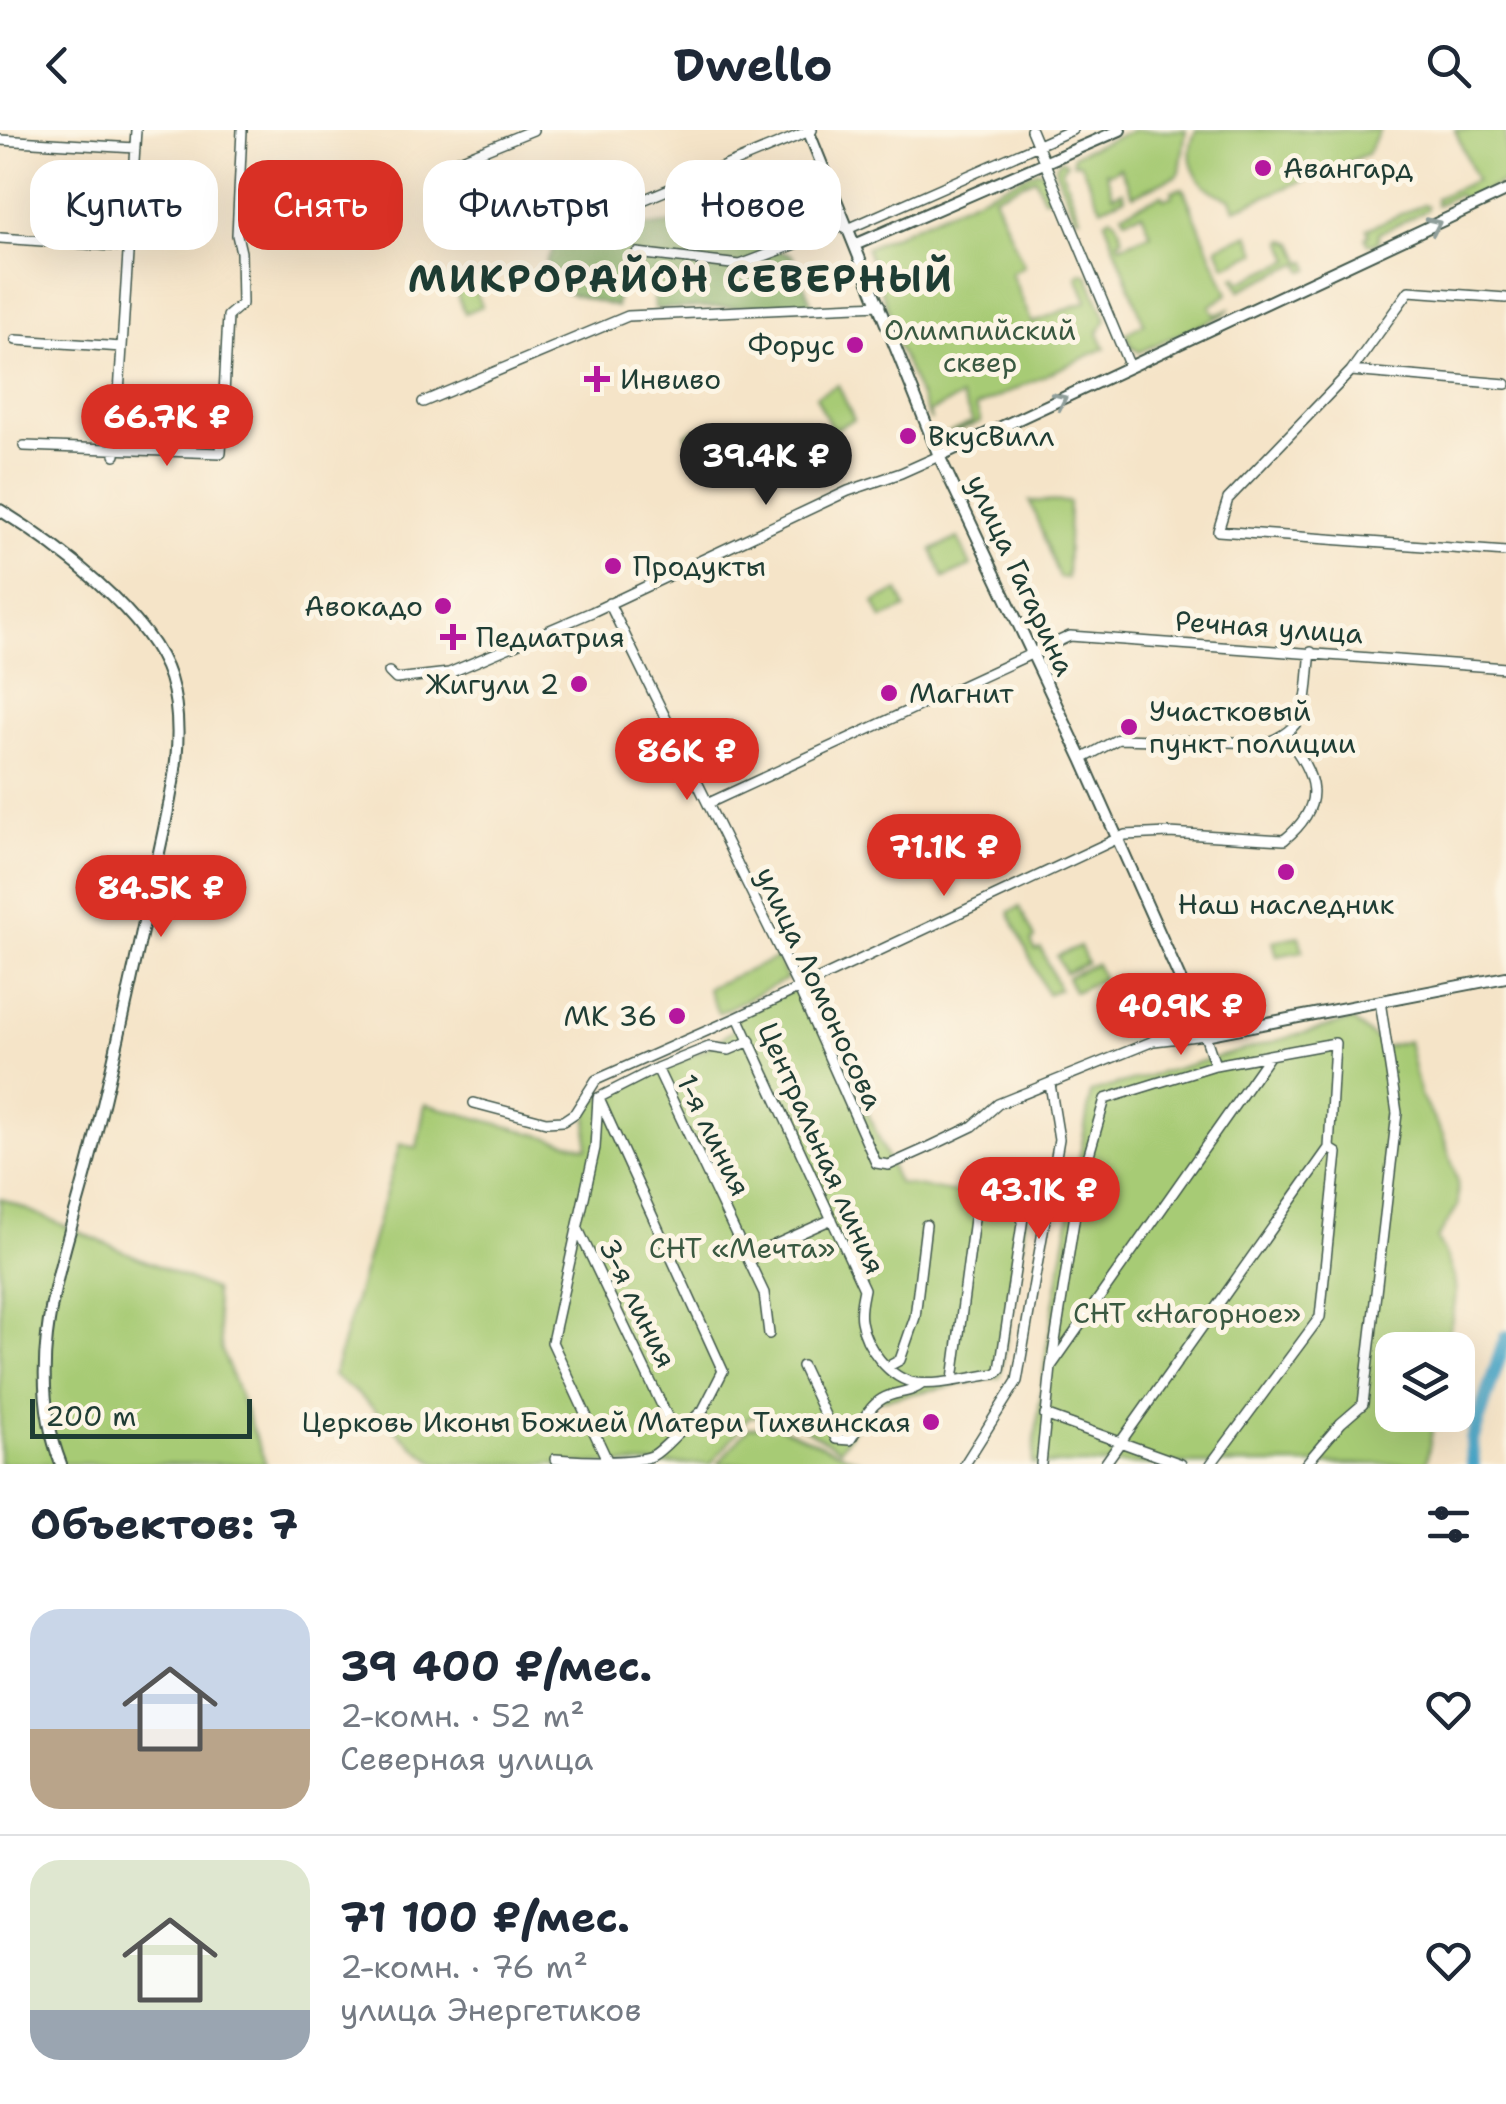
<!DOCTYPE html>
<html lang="ru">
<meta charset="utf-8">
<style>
:root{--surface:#fff;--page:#f2f2f3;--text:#1f2937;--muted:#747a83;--line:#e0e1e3;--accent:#d93025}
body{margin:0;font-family:"Shantell Sans",sans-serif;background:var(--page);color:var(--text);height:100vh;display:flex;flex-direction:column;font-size:38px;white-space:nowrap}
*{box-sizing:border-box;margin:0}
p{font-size:32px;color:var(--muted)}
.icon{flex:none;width:55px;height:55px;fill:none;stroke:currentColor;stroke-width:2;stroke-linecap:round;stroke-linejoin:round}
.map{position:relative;height:1334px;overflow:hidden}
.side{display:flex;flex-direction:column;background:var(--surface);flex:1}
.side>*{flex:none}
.top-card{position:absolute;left:30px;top:30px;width:1000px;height:90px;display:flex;gap:20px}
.fabs{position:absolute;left:1375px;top:1202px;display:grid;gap:20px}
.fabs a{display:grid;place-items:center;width:100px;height:100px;border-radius:20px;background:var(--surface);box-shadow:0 10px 40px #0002;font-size:50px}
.scale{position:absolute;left:30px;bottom:25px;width:222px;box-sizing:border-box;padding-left:10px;border:5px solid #1f3d34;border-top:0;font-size:28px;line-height:35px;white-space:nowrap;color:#1f3d34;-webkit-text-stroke:8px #fcf5e5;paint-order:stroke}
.price{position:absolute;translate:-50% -85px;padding:0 22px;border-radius:35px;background:var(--accent);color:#fff;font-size:32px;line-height:65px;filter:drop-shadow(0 2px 5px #0008)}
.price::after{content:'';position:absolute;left:50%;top:60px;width:30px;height:22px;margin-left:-15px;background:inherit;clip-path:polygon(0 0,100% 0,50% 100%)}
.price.on{background:#222;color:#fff}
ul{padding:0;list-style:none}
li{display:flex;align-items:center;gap:30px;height:250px;padding:0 30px}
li+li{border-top:2px solid var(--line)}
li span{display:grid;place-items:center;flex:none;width:280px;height:200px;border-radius:30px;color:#555}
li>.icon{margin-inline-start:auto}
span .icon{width:120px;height:120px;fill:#fffc;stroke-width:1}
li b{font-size:42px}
h2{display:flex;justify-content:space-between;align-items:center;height:120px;padding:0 30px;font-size:42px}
.chip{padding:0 35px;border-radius:30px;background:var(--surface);box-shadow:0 10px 40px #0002;font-size:35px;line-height:90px}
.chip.on{background:var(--accent);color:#fff}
header{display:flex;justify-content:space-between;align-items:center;height:130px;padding:0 30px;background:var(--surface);font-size:45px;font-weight:700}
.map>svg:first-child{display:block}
.green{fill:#a7cb74;stroke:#638454;stroke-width:2.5}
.forest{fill:#85af66;stroke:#52764d;stroke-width:2.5}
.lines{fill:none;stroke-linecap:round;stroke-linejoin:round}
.river{stroke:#48a6c7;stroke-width:14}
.minor-casing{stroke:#3f564a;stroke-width:12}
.tertiary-casing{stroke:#3f564a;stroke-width:14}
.minor{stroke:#fff;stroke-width:9}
.tertiary{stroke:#fff;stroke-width:10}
.oneway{stroke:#8f9e9a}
.poi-dot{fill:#b5179e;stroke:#fcf5e5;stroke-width:4}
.labels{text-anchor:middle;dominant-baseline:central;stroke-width:10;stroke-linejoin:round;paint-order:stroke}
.poi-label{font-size:28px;fill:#1f3d34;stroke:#fcf5e5;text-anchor:start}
.park-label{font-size:28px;fill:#3a5941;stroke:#fcf5e5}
.street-label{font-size:28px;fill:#1f3d34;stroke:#fcf5e5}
.district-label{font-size:38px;font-weight:bold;letter-spacing:2.5px;fill:#1f3d34;stroke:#fcf5e5}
</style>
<header><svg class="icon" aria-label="back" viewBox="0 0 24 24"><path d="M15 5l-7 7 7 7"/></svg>Dwello<svg class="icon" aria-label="search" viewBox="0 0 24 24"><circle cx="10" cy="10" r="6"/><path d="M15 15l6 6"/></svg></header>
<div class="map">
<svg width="1506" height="1334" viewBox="0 0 1506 1334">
<rect width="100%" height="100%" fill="#fcf5e5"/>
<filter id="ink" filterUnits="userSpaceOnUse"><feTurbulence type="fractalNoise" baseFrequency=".01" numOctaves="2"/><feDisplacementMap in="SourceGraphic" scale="20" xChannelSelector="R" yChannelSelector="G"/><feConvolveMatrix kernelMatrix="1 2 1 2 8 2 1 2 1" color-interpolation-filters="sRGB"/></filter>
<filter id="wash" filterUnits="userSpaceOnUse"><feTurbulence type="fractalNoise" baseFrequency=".0048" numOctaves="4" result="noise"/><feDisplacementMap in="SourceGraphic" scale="40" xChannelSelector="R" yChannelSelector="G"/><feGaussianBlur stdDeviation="2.25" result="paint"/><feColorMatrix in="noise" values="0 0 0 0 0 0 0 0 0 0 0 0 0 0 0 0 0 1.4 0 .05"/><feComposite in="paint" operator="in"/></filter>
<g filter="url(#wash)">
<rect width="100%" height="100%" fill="#f5e4c8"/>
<path class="green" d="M 1134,0 L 1186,0 L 1180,41 L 1178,45 L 1133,65 L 1120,37 L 1111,43 L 1106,42 L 1113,65 L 1123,61 L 1125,67 L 1101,78 L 1080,32 L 1073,33 L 1073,25 Z
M 1196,0 L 1380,0 L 1367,24 L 1235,79 L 1231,69 C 1198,59 1181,34 1196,0 Z
M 1455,0 L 1506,0 L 1506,51 L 1466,70 L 1458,65 L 1436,75 L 1436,68 L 1476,50 Z
M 1061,30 L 1067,33 L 1062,40 L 1080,87 L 1076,87 L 1073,81 L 1056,42 L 1055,36 Z
M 1038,40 L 1043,41 L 1052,64 L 1049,68 L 1043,68 L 1035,48 L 994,66 L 1024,136 L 1011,143 L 1032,193 L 1087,171 L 1077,146 L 1081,143 L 1087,144 L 1106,189 L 1098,203 L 1105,218 L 976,277 L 981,292 L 939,309 L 936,302 L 940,307 L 973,292 L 961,267 L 929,282 L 931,291 L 888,195 L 893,192 L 866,118 Z
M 1183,58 L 1228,164 L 1210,176 L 1215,185 L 1231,178 L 1223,185 L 1139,222 L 1131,216 L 1126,203 L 1144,194 L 1105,91 L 1111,87 L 1116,90 L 1123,108 L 1118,110 L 1120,116 L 1151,104 L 1142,83 L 1125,89 L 1122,83 L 1162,65 L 1164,69 L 1173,66 L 1172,61 Z
M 1424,74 L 1428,76 L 1427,80 L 1379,103 L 1378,113 L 1368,114 L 1365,107 L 1369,104 L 1367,99 Z
M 1249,104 L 1257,123 L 1225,136 L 1217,117 Z
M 1286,110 L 1294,113 L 1303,133 L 1307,132 L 1310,139 L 1304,141 L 1299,133 L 1240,160 L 1234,148 L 1237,146 L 1240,152 L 1291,130 L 1283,111 Z
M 470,148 L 482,176 L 465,183 L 453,155 Z
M 838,255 L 854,290 L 832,300 L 816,266 Z
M 701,297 L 714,326 L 699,332 L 686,304 Z
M 1030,371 L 1069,372 L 1067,448 L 1059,448 Z
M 958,408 L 971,436 L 944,448 L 932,420 Z
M 898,461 L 906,478 L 882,489 L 874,472 Z
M 1020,777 L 1035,808 L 1031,811 L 1035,820 L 1041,818 L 1059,859 L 1047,864 L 1009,782 Z
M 1299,806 L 1303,821 L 1277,826 L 1273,811 Z
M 1080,816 L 1087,833 L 1065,843 L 1057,826 Z
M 777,828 L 787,849 L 718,883 L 707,858 Z
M 1096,834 L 1103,849 L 1074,862 L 1067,847 Z
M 811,851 L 898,1053 L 1028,1075 L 1000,1247 L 873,1271 L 840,1319 L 787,1289 L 750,1286 L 711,1334 L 438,1334 C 399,1310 372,1270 333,1246 L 400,1014 L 417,1018 L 425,974 L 587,1018 L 588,977 L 598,968 L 709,917 L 735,899 L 735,886 Z
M 1352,890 L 1385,917 L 1408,911 L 1420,965 L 1443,1005 L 1457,1049 L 1458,1076 L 1437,1109 C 1465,1158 1455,1167 1446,1220 L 1392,1220 L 1392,1285 L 1435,1285 L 1426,1334 L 1032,1334 L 1047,1217 L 1091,962 Z
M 0,1068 L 214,1160 L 222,1221 L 266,1334 L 0,1334 Z
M 775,1295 L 866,1334 L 718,1334 L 748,1298 Z"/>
<path class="forest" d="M 684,92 L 792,125 L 812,175 L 654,179 L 653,164 L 640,138 L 619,147 L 616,177 L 563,162 L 546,132 L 556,113 L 579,104 Z"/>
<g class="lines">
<path class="river" d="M 1473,1334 L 1472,1310 L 1506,1207"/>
</g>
</g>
<g filter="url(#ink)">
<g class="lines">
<defs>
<path id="minor" d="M 533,0 L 442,37 L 458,85 L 551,108 L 812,0
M 1031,0 L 1130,237
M 0,10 L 135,18
M 0,108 L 128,117
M 637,123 L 740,135 L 844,96 L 850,98 L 1072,0
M 1506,168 L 1409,161 L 1351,241 L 1228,369 L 1218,401 L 1506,422
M 16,210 L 122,217
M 1351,241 L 1506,254
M 423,272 L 628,186 L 880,175
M 24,316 L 221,323 L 228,186 L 242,174 L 241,122 L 237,105 L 242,0
M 115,325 L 136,0
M 609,473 L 798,857 L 876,1033 L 889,1035 L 927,1018 L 973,996 L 998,974 L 1151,912 L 1196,883
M 389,542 L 396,549 L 449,543 L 592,482 L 848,361 L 901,343 L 939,326
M 1082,629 L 1118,609 L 1265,613 C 1313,597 1305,566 1311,522
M 709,673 L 1070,506 L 1506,538
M 738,887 L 864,1159 C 862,1170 859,1180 861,1191 C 865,1216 889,1249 916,1253 C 940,1256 970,1247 995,1244 L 1000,1240 L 1025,1074 L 977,1066 L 953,1250
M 1154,911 L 1205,905 L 1215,935
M 657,938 L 764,1163 L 769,1204
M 600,971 L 723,1241 L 703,1280 L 676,1305
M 474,973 L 546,992 L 563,991 L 575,983 L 596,950 L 738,887 L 1125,705 L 1169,703 L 1284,710 C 1328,674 1316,646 1286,606
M 748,1127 L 832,1089
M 1052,1235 L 1270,925
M 802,1236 L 836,1309 L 850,1310 C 859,1297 868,1277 882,1269 C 894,1261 910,1264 922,1254
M 887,1237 L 900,1230 L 915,1187 L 926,1095
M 1045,1285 L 1181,1334
M 555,1329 C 581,1331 630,1334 652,1326 C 661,1321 669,1312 676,1305 L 578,1099
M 608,1332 L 552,1212 L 595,1018 L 598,968 L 657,938 L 709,917 L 729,920 L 750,911
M 965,1334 L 1017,1251 L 1059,1009 L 1050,954
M 1041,1334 L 1051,1237 L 1079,1059 L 1105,969 L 1215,935 L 1335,913 L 1329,1018 L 1105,1334
M 1211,1334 L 1320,1187 L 1337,1023 L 1329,1018
M 1306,1334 L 1341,1293 L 1363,1274 L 1397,983 L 1380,871"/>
<path id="tertiary" d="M 808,0 L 939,326 L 1082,629 L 1205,905 L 1506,847
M 857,114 L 1120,0
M 939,326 L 1506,61
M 0,380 C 55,414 150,484 170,548 C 188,606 170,670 158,727 C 137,824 117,920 93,1016 C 68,1120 19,1228 61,1334"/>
</defs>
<use href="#minor" class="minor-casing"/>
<use href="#tertiary" class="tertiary-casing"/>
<use href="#minor" class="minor"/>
<use href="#tertiary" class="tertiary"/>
</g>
<defs><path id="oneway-chevron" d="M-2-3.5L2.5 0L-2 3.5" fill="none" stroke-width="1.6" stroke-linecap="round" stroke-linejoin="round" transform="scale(2.5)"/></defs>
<g class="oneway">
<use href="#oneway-chevron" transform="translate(1434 95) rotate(-25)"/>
<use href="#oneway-chevron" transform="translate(1060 270) rotate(-25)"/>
</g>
</g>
<g class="poi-dot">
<circle cx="1263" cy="38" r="10"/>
<circle cx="855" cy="215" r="10"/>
<path d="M592 234h10v10h10v10h-10v10h-10v-10h-10v-10h10z"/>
<circle cx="908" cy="306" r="10"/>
<circle cx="613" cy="436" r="10"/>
<circle cx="443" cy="476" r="10"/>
<path d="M448 492h10v10h10v10h-10v10h-10v-10h-10v-10h10z"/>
<circle cx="579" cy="554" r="10"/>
<circle cx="889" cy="563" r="10"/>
<circle cx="1129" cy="597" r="10"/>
<circle cx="1286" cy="742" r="10"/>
<circle cx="677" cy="886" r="10"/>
<circle cx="931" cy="1292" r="10"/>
</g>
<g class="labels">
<g class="poi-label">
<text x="1283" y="38">Авангард</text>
<text x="835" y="215" text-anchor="end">Форус</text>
<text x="620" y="249">Инвиво</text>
<text x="928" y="306">ВкусВилл</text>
<text x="633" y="436">Продукты</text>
<text x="423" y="476" text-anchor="end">Авокадо</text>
<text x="476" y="507">Педиатрия</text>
<text x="559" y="554" text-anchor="end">Жигули 2</text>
<text x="909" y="563">Магнит</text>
<text x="1149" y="581">Участковый<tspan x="1149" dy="32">пункт полиции</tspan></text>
<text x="1286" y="774" text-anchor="middle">Наш наследник</text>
<text x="657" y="886" text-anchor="end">МК 36</text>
<text x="911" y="1292" text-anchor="end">Церковь Иконы Божией Матери Тихвинская</text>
</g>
<g class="park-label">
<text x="980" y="200">Олимпийский<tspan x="980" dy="32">сквер</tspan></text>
<text x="742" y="1118">СНТ «Мечта»</text>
<text x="1187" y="1183">СНТ «Нагорное»</text>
</g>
<g class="street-label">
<text transform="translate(1021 445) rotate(65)">улица Гагарина</text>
<text transform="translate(1269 497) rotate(4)">Речная улица</text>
<text transform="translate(820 858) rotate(65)">улица Ломоносова</text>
<text transform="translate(714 1005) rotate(64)">1-я линия</text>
<text transform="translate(822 1018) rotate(66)">Центральная линия</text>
<text transform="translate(638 1173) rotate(64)">3-я линия</text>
</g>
<g class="district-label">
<text x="681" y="148">МИКРОРАЙОН СЕВЕРНЫЙ</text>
</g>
</g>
</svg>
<div class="fabs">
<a><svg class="icon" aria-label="layers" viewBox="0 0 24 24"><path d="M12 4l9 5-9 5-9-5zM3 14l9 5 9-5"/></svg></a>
</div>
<div class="scale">200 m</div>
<b class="price" style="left:167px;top:339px">66.7K ₽</b>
<b class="price on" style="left:766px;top:378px">39.4K ₽</b>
<b class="price" style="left:687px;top:673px">86K ₽</b>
<b class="price" style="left:944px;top:769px">71.1K ₽</b>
<b class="price" style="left:161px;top:810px">84.5K ₽</b>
<b class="price" style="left:1181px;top:928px">40.9K ₽</b>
<b class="price" style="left:1039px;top:1112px">43.1K ₽</b>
<div class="top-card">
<a class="chip">Купить</a>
<a class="chip on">Снять</a>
<a class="chip">Фильтры</a>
<a class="chip">Новое</a>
</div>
</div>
<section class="side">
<h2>Объектов: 7<svg class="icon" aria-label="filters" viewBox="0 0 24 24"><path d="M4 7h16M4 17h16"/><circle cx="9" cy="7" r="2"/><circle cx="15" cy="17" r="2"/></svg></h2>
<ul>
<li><span style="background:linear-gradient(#c9d6e8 60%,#b9a48a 0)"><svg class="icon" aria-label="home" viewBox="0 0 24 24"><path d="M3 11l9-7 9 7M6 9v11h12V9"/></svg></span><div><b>39 400 ₽/мес.</b><p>2-комн. · 52 m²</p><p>Северная улица</p></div><svg class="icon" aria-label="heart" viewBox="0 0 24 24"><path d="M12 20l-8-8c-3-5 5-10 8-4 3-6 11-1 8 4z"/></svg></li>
<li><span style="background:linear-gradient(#dfe7d0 75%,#9aa5b1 0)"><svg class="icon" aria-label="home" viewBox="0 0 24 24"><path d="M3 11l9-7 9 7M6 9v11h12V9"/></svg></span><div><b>71 100 ₽/мес.</b><p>2-комн. · 76 m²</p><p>улица Энергетиков</p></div><svg class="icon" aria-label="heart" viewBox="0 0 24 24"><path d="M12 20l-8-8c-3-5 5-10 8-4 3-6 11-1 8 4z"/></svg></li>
</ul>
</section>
